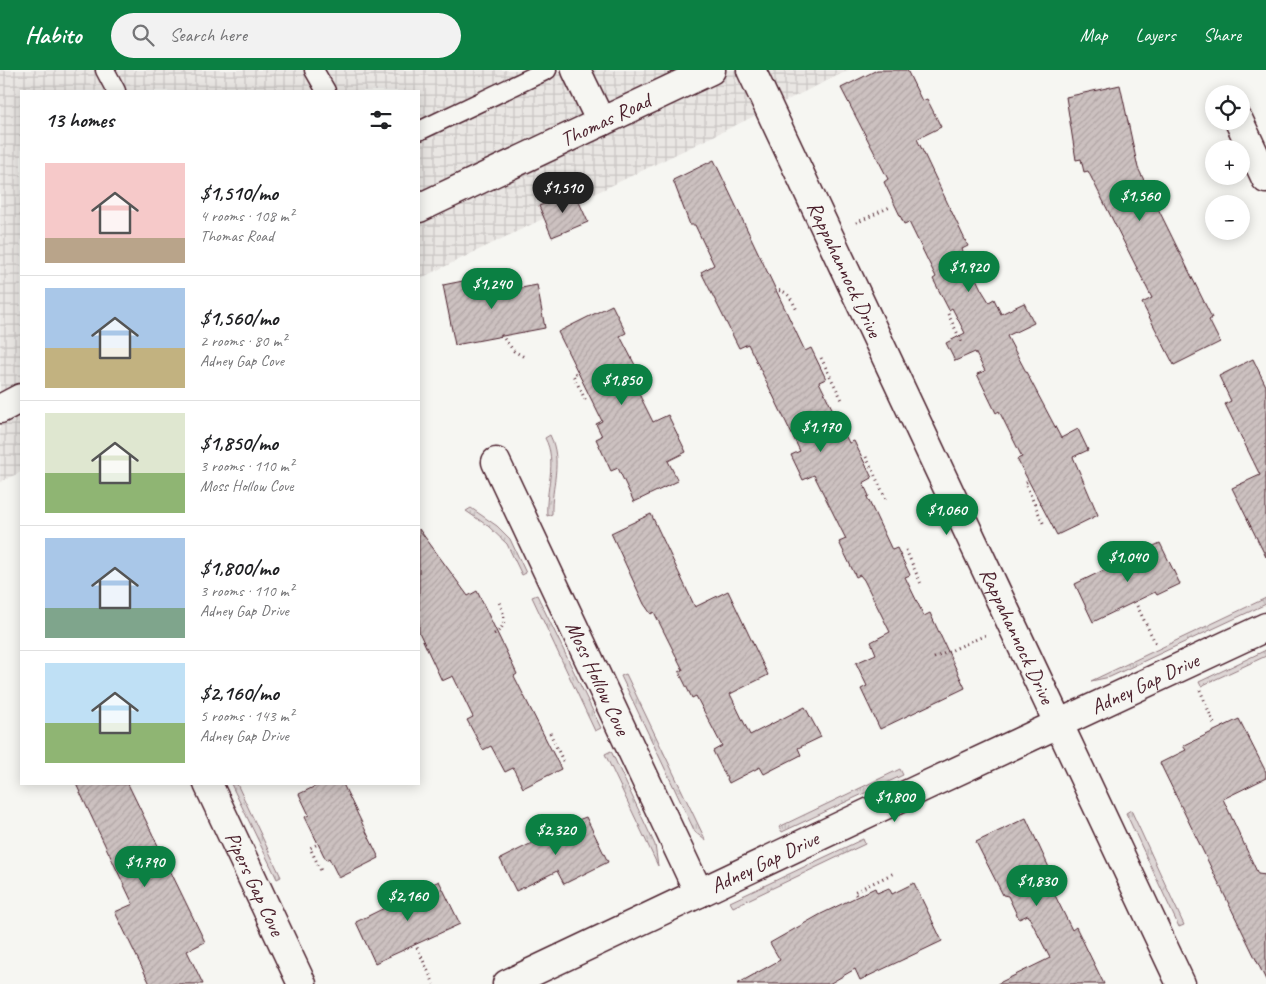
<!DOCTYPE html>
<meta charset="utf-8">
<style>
:root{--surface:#fff;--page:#f2f2f2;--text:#202124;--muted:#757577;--line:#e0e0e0;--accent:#0b8043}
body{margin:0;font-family:Caveat,sans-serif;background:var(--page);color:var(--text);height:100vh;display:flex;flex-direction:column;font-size:19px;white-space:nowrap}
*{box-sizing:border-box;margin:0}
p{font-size:16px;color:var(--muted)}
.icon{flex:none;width:28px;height:28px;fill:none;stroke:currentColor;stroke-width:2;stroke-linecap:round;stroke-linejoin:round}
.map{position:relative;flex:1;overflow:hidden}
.details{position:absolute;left:20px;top:20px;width:400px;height:695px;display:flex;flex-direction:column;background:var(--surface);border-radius:0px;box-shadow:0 2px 12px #0003}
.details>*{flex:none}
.fabs{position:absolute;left:1205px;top:15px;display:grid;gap:10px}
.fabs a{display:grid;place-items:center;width:45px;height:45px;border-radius:50%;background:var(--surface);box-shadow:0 2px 12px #0003;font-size:25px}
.price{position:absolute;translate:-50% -42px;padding:0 11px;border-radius:18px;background:var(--accent);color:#fff;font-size:16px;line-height:32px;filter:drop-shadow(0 1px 2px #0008)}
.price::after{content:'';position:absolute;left:50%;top:30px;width:15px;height:11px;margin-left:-8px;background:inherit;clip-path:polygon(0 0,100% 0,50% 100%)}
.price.on{background:#222;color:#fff}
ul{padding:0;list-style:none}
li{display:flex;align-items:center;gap:15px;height:125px;padding:0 25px}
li+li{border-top:1px solid var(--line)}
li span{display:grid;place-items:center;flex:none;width:140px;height:100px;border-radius:0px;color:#555}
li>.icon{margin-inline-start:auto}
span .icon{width:60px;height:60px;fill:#fffc;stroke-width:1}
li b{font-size:21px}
h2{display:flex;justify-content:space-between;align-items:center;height:60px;padding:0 25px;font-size:21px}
header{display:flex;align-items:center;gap:30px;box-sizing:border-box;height:70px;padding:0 25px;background:var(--accent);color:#fff}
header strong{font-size:24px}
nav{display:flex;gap:28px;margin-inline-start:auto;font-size:18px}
.search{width:350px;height:45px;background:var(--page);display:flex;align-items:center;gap:12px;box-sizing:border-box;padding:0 18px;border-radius:28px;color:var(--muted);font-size:19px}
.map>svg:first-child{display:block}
.industrial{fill:url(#industrial-grid)}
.grass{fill:url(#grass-tufts);stroke:#947a80}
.building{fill:url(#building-hatch);stroke:#4a1f2b}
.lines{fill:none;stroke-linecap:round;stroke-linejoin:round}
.lane-casing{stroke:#4a1f2b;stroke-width:21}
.street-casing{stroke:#4a1f2b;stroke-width:31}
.secondary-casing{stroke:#4a1f2b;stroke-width:31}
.path{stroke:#4a1f2b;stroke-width:3;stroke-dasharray:1 4;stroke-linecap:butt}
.lane{stroke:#f6f6f2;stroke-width:18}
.street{stroke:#f6f6f2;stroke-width:28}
.secondary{stroke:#f6f6f2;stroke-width:28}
.labels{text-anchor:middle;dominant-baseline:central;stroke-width:4.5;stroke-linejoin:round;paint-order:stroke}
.street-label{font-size:21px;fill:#4a1f2b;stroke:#f6f6f2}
</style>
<header>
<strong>Habito</strong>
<div class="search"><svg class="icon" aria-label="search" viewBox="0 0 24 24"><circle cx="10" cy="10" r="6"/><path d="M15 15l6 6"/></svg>Search here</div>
<nav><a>Map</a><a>Layers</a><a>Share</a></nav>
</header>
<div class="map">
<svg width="1266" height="914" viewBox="0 0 1266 914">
<defs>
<pattern id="industrial-grid" width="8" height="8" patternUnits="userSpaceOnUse" patternTransform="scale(1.25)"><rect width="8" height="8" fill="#e9e6e3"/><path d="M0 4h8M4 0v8" fill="none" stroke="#c9c5c3"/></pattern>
<pattern id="grass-tufts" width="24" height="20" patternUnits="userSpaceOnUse" patternTransform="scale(1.25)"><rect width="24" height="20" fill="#ddd6d5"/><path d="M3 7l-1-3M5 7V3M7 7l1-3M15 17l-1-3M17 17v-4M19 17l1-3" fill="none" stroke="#bfb7b7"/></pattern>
<pattern id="building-hatch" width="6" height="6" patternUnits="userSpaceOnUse" patternTransform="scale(1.25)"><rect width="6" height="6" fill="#ccc1c0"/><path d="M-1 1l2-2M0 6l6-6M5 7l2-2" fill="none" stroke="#b1a5a5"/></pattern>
</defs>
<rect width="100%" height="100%" fill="#f6f6f2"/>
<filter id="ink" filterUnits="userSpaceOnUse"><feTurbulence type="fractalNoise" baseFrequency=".02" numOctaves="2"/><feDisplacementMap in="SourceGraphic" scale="10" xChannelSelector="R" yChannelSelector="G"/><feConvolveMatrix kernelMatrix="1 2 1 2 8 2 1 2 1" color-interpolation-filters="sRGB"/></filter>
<g filter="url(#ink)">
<path class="industrial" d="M 0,0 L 849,0 L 419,209 L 419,21 L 21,21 L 21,402 L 0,412 Z"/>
<path class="grass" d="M 550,365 C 563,392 551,416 552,444 L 547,446 C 545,420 558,392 545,368 Z
M 471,438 L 497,456 L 510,469 L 526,503 L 522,505 L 507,474 L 488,456 L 466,441 Z
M 537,525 L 601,658 L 595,661 L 532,527 Z
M 1266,528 L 1266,534 L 1110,607 L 1091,611 Z
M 1266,580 L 1266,586 L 1201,616 L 1199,612 Z
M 626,604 L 706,771 L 695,762 L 621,606 Z
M 611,681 L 655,775 L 658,796 L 605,684 Z
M 900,699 L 903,705 L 782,762 L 779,757 Z
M 231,714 L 237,714 L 281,807 L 277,809 Z
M 1131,740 L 1184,855 L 1179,857 L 1126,743 Z
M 863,769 L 865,774 L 733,837 L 730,832 Z"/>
<path class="building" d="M 877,0 L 907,0 L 922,31 L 927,29 L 941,57 L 917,69 L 968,176 L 962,179 L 981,219 L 989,232 L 994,229 L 1001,244 L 1024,233 L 1034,253 L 1007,266 L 1061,368 L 1078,359 L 1088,380 L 1073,387 L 1098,445 L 1057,465 L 1017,389 L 1022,387 L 999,341 L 996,343 L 977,304 L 985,301 L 975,282 L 955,291 L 946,273 L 965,263 L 952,238 L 949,240 L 933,209 L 936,207 L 909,152 L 904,154 L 884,112 L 888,109 L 841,18 Z
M 1120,15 L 1138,98 L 1212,248 L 1209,250 L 1220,272 L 1174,295 L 1142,233 L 1152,228 L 1088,101 L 1084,102 L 1081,89 L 1076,90 L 1066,27 Z
M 714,90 L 805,281 L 811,278 L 826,309 L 819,312 L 849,373 L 854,371 L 872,408 L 863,413 L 869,426 L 867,427 L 892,480 L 897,478 L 910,505 L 905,507 L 924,546 L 930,543 L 965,618 L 880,659 L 861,619 L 867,616 L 856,593 L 876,584 L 871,572 L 890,562 L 864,510 L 860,505 L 856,507 L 839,472 L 846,469 L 814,405 L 803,410 L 791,385 L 800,381 L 748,274 L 739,278 L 701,202 L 714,195 L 695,155 L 690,155 L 673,110 Z
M 574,121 L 588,152 L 552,167 L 539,136 Z
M 478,208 L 480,217 L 509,211 L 511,220 L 537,215 L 545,258 L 455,275 L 443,215 Z
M 612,235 L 626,263 L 620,266 L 635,295 L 627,300 L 653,352 L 668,345 L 686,382 L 668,391 L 678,411 L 634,432 L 618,398 L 611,401 L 596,369 L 602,366 L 596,354 L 602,351 L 558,262 Z
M 1253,289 L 1266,316 L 1266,487 L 1232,418 L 1260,405 L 1225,334 L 1231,331 L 1219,306 Z
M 651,444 L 695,537 L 728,521 L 768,605 L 730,624 L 750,665 L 805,637 L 821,667 L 798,678 L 801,685 L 764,704 L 760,697 L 729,713 L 713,681 L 722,676 L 696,626 L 692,628 L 679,602 L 683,600 L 654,542 L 651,544 L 644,534 L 611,463 Z
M 419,459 L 468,526 L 477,521 L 517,604 L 514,606 L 561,699 L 523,718 L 513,698 L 505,702 L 491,676 L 483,680 L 467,650 L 473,647 L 453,606 L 442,611 L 419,562 Z
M 1160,473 L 1180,514 L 1157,525 L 1155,522 L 1093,552 L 1075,514 Z
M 1239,649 L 1266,702 L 1266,708 L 1223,729 L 1258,804 L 1266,805 L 1266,910 L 1160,693 L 1186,680 L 1183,676 Z
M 76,714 L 128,714 L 205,872 L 187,881 L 203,914 L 150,914 L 115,842 L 133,834 Z
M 320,714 L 343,714 L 379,788 L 339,808 L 329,788 L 326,790 L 305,747 L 309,745 L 299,724 Z
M 586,747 L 608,792 L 564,814 L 557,801 L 516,821 L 500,789 L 542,768 L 541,764 Z
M 1026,748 L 1052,804 L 1046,807 L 1072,860 L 1076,857 L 1104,914 L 997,914 L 1050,888 L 1028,845 L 1019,849 L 1008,826 L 1003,825 L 976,772 Z
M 439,811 L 460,854 L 375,893 L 356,852 Z
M 914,813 L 942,871 L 860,910 L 855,899 L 829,914 L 737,914 L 780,890 L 770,873 L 821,844 L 875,818 L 877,823 L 889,818 L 892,824 Z"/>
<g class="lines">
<defs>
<path id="lane" d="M 105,0 L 116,21
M 314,0 L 326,21
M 419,61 L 547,0"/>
<g id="street">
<path d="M 576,0 L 601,52"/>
<path id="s1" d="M 751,0 L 1181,914"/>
<path d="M 1239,51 L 1266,109"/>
<path id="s2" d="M 496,392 L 699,823"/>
<path id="s3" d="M 208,714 L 302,914"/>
<path id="s4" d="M 507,914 L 923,717 L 1266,557"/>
</g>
<g id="secondary">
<path id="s5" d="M 419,138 L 711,0"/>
<path d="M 0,339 L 21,328"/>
</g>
</defs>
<use href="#lane" class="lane-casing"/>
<use href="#street" class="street-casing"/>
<use href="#secondary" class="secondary-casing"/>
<path class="path" d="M 856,153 L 892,136
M 774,221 C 788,218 792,231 798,242
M 948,244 L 963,275
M 501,265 L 514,281 L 526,288
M 821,288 L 842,330
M 576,303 L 573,305 L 587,333
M 866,387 L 886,429
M 1027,412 L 1025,413 L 1044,455
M 906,480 L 921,514
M 1137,536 L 1157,576
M 494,564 C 509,556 504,543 498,530
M 934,588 L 986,565
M 1200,620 L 1215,656
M 550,663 L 563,691
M 316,775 L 310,778 L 322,803
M 856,825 L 854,822 L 894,803
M 415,873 L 434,914"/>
<use href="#lane" class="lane"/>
<use href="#street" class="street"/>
<use href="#secondary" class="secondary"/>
</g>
</g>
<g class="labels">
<g class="street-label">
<text stroke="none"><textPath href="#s5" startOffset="206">Thomas Road</textPath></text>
<text stroke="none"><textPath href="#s1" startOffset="220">Rappahannock Drive</textPath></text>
<text stroke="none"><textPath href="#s1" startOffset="625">Rappahannock Drive</textPath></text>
<text stroke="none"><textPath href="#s2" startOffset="239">Moss Hollow Cove</textPath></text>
<text stroke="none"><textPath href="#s4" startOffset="705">Adney Gap Drive</textPath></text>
<text stroke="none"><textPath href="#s4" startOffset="285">Adney Gap Drive</textPath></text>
<text stroke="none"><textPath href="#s3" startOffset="110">Pipers Gap Cove</textPath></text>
</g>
</g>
</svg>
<div class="fabs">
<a><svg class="icon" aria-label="locate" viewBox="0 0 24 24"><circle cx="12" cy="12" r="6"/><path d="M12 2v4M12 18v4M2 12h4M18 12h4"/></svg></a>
<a>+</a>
<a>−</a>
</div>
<b class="price on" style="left:563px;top:144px">$1,510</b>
<b class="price" style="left:1140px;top:152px">$1,560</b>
<b class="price" style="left:969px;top:223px">$1,920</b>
<b class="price" style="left:492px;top:240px">$1,240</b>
<b class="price" style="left:622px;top:336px">$1,850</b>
<b class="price" style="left:821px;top:383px">$1,170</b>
<b class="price" style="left:947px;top:466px">$1,060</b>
<b class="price" style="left:1128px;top:513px">$1,040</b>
<b class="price" style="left:895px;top:753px">$1,800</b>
<b class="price" style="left:556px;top:786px">$2,320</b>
<b class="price" style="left:145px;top:818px">$1,790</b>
<b class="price" style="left:1037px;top:837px">$1,830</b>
<b class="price" style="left:408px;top:852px">$2,160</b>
<section class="details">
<h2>13 homes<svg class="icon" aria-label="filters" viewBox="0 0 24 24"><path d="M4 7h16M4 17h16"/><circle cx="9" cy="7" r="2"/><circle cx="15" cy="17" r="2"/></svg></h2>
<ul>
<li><span style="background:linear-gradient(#f6c9c9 75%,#b9a48a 0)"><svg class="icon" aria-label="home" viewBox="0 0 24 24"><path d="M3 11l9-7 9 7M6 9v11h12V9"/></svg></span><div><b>$1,510/mo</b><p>4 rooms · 108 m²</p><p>Thomas Road</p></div></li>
<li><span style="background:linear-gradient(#a9c7e8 60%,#c2b280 0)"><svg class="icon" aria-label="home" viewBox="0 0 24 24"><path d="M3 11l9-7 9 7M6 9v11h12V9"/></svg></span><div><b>$1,560/mo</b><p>2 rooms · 80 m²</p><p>Adney Gap Cove</p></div></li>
<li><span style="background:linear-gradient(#dfe7d0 60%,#8fb573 0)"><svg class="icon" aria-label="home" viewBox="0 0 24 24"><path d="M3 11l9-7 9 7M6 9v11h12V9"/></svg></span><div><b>$1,850/mo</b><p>3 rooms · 110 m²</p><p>Moss Hollow Cove</p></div></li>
<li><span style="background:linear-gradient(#a9c7e8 70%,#7fa58c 0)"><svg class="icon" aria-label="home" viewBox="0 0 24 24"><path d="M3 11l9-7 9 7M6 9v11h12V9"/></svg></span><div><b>$1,800/mo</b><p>3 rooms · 110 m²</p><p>Adney Gap Drive</p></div></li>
<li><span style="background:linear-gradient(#bfe0f5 60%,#8fb573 0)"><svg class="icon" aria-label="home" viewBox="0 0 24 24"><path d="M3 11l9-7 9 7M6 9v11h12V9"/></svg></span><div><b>$2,160/mo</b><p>5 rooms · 143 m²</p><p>Adney Gap Drive</p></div></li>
</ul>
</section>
</div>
